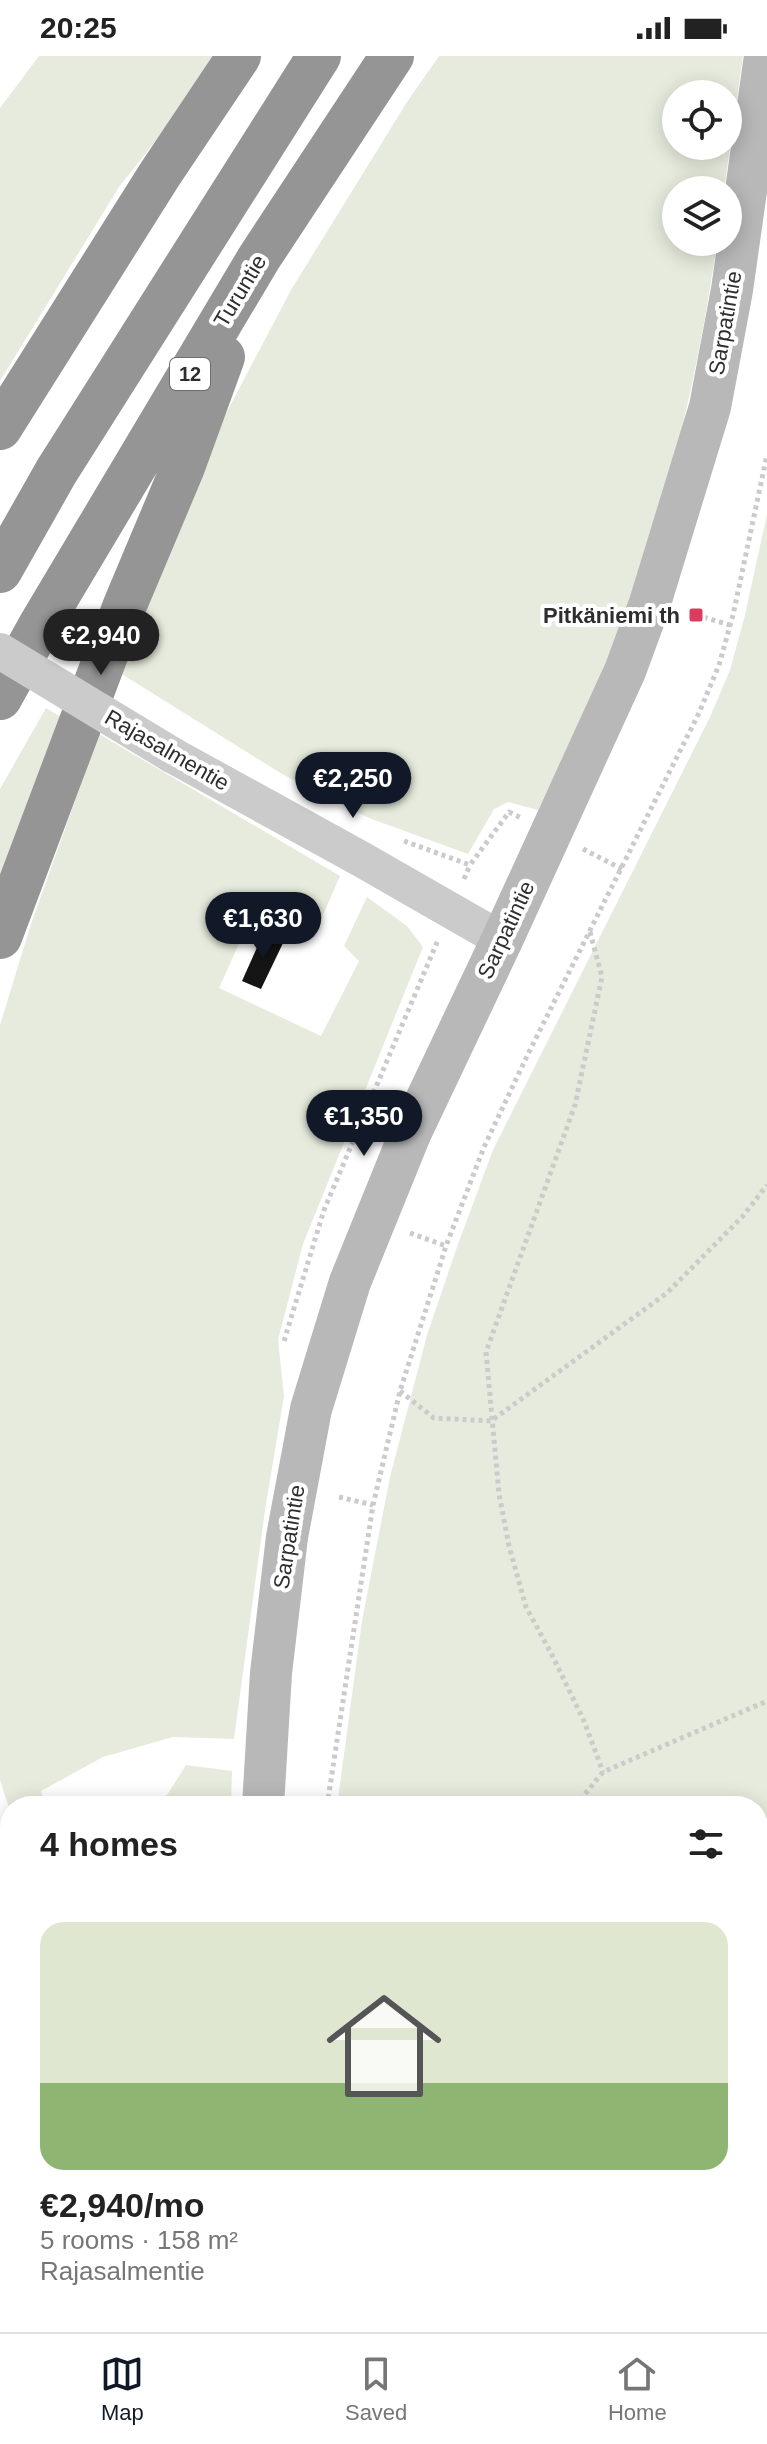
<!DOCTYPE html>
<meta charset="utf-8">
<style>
:root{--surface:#fff;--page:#f6f6f6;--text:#222;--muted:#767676;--line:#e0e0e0;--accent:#111827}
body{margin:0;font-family:Helvetica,sans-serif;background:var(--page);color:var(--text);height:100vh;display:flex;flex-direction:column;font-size:30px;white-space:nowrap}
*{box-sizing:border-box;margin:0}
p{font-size:26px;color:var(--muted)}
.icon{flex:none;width:44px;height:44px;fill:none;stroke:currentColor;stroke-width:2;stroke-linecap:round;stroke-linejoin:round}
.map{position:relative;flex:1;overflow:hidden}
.panel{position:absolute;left:0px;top:1740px;width:768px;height:536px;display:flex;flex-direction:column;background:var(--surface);border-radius:32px 32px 0 0;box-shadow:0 4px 20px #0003}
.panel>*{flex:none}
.tools{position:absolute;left:662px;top:24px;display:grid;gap:16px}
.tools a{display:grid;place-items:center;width:80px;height:80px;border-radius:50%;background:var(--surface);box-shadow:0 4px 20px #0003;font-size:40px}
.price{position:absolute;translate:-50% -68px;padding:0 18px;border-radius:28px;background:var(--accent);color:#fff;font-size:26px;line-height:52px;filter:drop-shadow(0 2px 4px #0008)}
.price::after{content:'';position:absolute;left:50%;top:48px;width:24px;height:18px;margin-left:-12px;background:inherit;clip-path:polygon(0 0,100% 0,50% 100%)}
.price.active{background:#222;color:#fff}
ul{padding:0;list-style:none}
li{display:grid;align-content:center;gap:16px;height:424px;padding:0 40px}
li+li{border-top:2px solid var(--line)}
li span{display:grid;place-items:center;height:248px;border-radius:24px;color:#555}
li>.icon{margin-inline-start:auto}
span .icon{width:144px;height:144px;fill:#fffc;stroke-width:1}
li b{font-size:34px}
h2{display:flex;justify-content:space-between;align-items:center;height:96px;padding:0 40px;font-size:34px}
.status{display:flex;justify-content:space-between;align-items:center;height:56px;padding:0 40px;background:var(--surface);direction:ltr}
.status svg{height:22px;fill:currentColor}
.tab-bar{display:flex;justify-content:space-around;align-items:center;height:112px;border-top:2px solid var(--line);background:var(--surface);font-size:22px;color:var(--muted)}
.tab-bar a{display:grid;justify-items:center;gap:4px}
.tab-bar .active{color:var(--accent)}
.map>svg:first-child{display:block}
.green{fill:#e7ebdd;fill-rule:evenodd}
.building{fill:#151515}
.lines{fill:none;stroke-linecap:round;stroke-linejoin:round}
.path{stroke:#cbcbcb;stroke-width:5;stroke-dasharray:4 4;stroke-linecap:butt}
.service{stroke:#cbcbcb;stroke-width:14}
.tertiary{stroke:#cbcbcb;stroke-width:36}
.secondary{stroke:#b8b8b8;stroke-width:42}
.motorway{stroke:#959595;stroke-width:44}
.tertiary-bridge{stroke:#cbcbcb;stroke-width:36}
.poi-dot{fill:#db3b5e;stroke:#fff;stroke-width:3}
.labels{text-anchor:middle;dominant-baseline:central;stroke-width:8;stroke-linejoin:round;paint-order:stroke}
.shield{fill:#fff;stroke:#6d6d6d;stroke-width:2}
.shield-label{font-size:20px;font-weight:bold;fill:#2e2e2e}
.street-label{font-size:22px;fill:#2e2e2e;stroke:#fff}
.poi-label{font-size:22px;font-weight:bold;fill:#2e2e2e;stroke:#fff;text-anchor:end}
</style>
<div class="status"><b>20:25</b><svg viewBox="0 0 49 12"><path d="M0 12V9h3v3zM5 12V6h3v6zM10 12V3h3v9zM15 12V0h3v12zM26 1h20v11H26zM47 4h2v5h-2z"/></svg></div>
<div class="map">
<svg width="767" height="2276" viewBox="0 0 767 2276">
<rect width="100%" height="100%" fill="#fff"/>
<path class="green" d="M 39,0 L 218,0 L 188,44 L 119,131 L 0,325 L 0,52 Z
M 439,0 L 743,0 L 724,134 L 676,134 L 676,186 L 717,186 C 698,322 664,465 612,593 C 591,648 563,701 538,754 L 508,746 L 494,753 L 468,798 L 369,762 L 282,718 L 120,617 L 222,365 L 291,234 L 407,46 ZM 676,38 L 728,38 L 728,90 L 676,90 Z
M 767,458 L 767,2276 L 440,2276 L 431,2266 L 758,2266 L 758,1750 L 337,1750 L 362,1565 L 390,1421 L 427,1279 L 457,1191 L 493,1094 L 710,661 L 730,614 L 745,559 Z
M 46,652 L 69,666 L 0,836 L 0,733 Z
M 99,678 L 340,820 L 320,866 L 260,841 L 219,932 L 321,980 L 359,905 L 344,890 L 367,841 L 407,870 L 423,891 L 303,1188 L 278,1284 L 284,1340 L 265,1454 L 234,1683 L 173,1681 L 103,1701 L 41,1735 L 45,1750 L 10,1750 L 10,1755 L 0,1724 L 0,969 L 31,868 Z
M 186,1709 L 232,1715 L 231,1750 L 146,1750 L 167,1739 Z
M 0,1976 L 10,1996 L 10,2237 L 0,2218 Z
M 26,2266 L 136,2266 L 140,2276 L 31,2276 Z
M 289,2266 L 362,2266 L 366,2276 L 288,2276 Z"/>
<path class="building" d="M 264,876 L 284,885 L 261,933 L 242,925 Z"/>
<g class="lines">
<path class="path" d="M 696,559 L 730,569
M 404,785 L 470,809 L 509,756 L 521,762
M 583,793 L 622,813
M 464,823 L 470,809
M 590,876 L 602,921 L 575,1049 L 486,1296 L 499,1438 L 509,1490 L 526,1551 L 551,1597 L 584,1665 L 603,1716
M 410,1177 L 446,1190
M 284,1285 L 324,1154 L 438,884
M 400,1335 L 434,1362 L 491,1365 L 667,1237 L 743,1160 L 767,1129
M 339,1441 L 373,1449
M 327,1750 L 373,1449 L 400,1335 L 446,1190 L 484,1091 L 529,996 L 699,657 L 719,609 L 733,559 L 767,399
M 575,1750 L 603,1716 L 767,1645
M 758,2257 L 767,2249
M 277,2276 L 278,2266
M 735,2276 L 747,2266"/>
<path class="service" d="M 376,2266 L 380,2276"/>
<path class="tertiary" d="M 172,699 L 361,803 L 502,884"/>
<path class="secondary" d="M 263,1750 L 271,1617 L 287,1481 L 311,1353 L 350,1226 L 410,1078 L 502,884 L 625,615 L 650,547 L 710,351 L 732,234 L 765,0
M 231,2276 L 232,2266"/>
<path class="motorway" d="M 0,372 L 160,118 L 239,0
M 0,515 L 56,416 L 319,0
M 0,642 L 41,568 L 259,202 L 392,0
M 0,881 L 125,549 L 183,411 L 223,301
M 0,1810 L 10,1839
M 0,1927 L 10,1946
M 0,2249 L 15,2276
M 165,2266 L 169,2276"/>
<path class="tertiary-bridge" d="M 0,595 L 172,699"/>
</g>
<rect class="poi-dot" x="688" y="551" width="16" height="16" rx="4"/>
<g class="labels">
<rect class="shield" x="170" y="302" width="40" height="32" rx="6"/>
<g class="shield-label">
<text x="190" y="318">12</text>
</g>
<g class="street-label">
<text transform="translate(240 235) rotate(-59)">Turuntie</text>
<text transform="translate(725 267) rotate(-80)">Sarpatintie</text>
<text transform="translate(167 694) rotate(30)">Rajasalmentie</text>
<text transform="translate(506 874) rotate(-65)">Sarpatintie</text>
<text transform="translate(289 1481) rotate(-81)">Sarpatintie</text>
</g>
<g class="poi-label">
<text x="680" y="559">Pitkäniemi th</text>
</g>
</g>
</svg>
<div class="tools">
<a><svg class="icon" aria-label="locate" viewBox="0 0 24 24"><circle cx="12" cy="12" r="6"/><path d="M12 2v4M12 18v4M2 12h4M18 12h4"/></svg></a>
<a><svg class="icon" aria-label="layers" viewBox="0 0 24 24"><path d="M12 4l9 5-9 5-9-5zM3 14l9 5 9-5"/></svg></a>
</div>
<b class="price active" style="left:101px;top:621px">€2,940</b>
<b class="price" style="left:353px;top:764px">€2,250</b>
<b class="price" style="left:263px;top:904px">€1,630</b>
<b class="price" style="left:364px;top:1102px">€1,350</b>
<section class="panel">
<h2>4 homes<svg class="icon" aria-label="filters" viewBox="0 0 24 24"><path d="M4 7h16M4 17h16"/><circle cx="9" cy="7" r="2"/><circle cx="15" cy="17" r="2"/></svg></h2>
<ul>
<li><span style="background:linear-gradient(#dfe7d0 65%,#8fb573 0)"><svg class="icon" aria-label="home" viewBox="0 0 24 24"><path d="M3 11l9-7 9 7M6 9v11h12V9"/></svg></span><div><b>€2,940/mo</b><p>5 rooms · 158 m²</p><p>Rajasalmentie</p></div></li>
</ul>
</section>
</div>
<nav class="tab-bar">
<a class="active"><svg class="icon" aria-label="map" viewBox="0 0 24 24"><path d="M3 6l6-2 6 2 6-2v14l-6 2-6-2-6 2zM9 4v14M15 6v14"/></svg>Map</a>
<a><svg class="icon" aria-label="saved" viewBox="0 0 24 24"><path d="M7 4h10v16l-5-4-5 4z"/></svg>Saved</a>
<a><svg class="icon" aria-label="home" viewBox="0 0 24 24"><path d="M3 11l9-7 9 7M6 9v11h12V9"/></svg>Home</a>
</nav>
